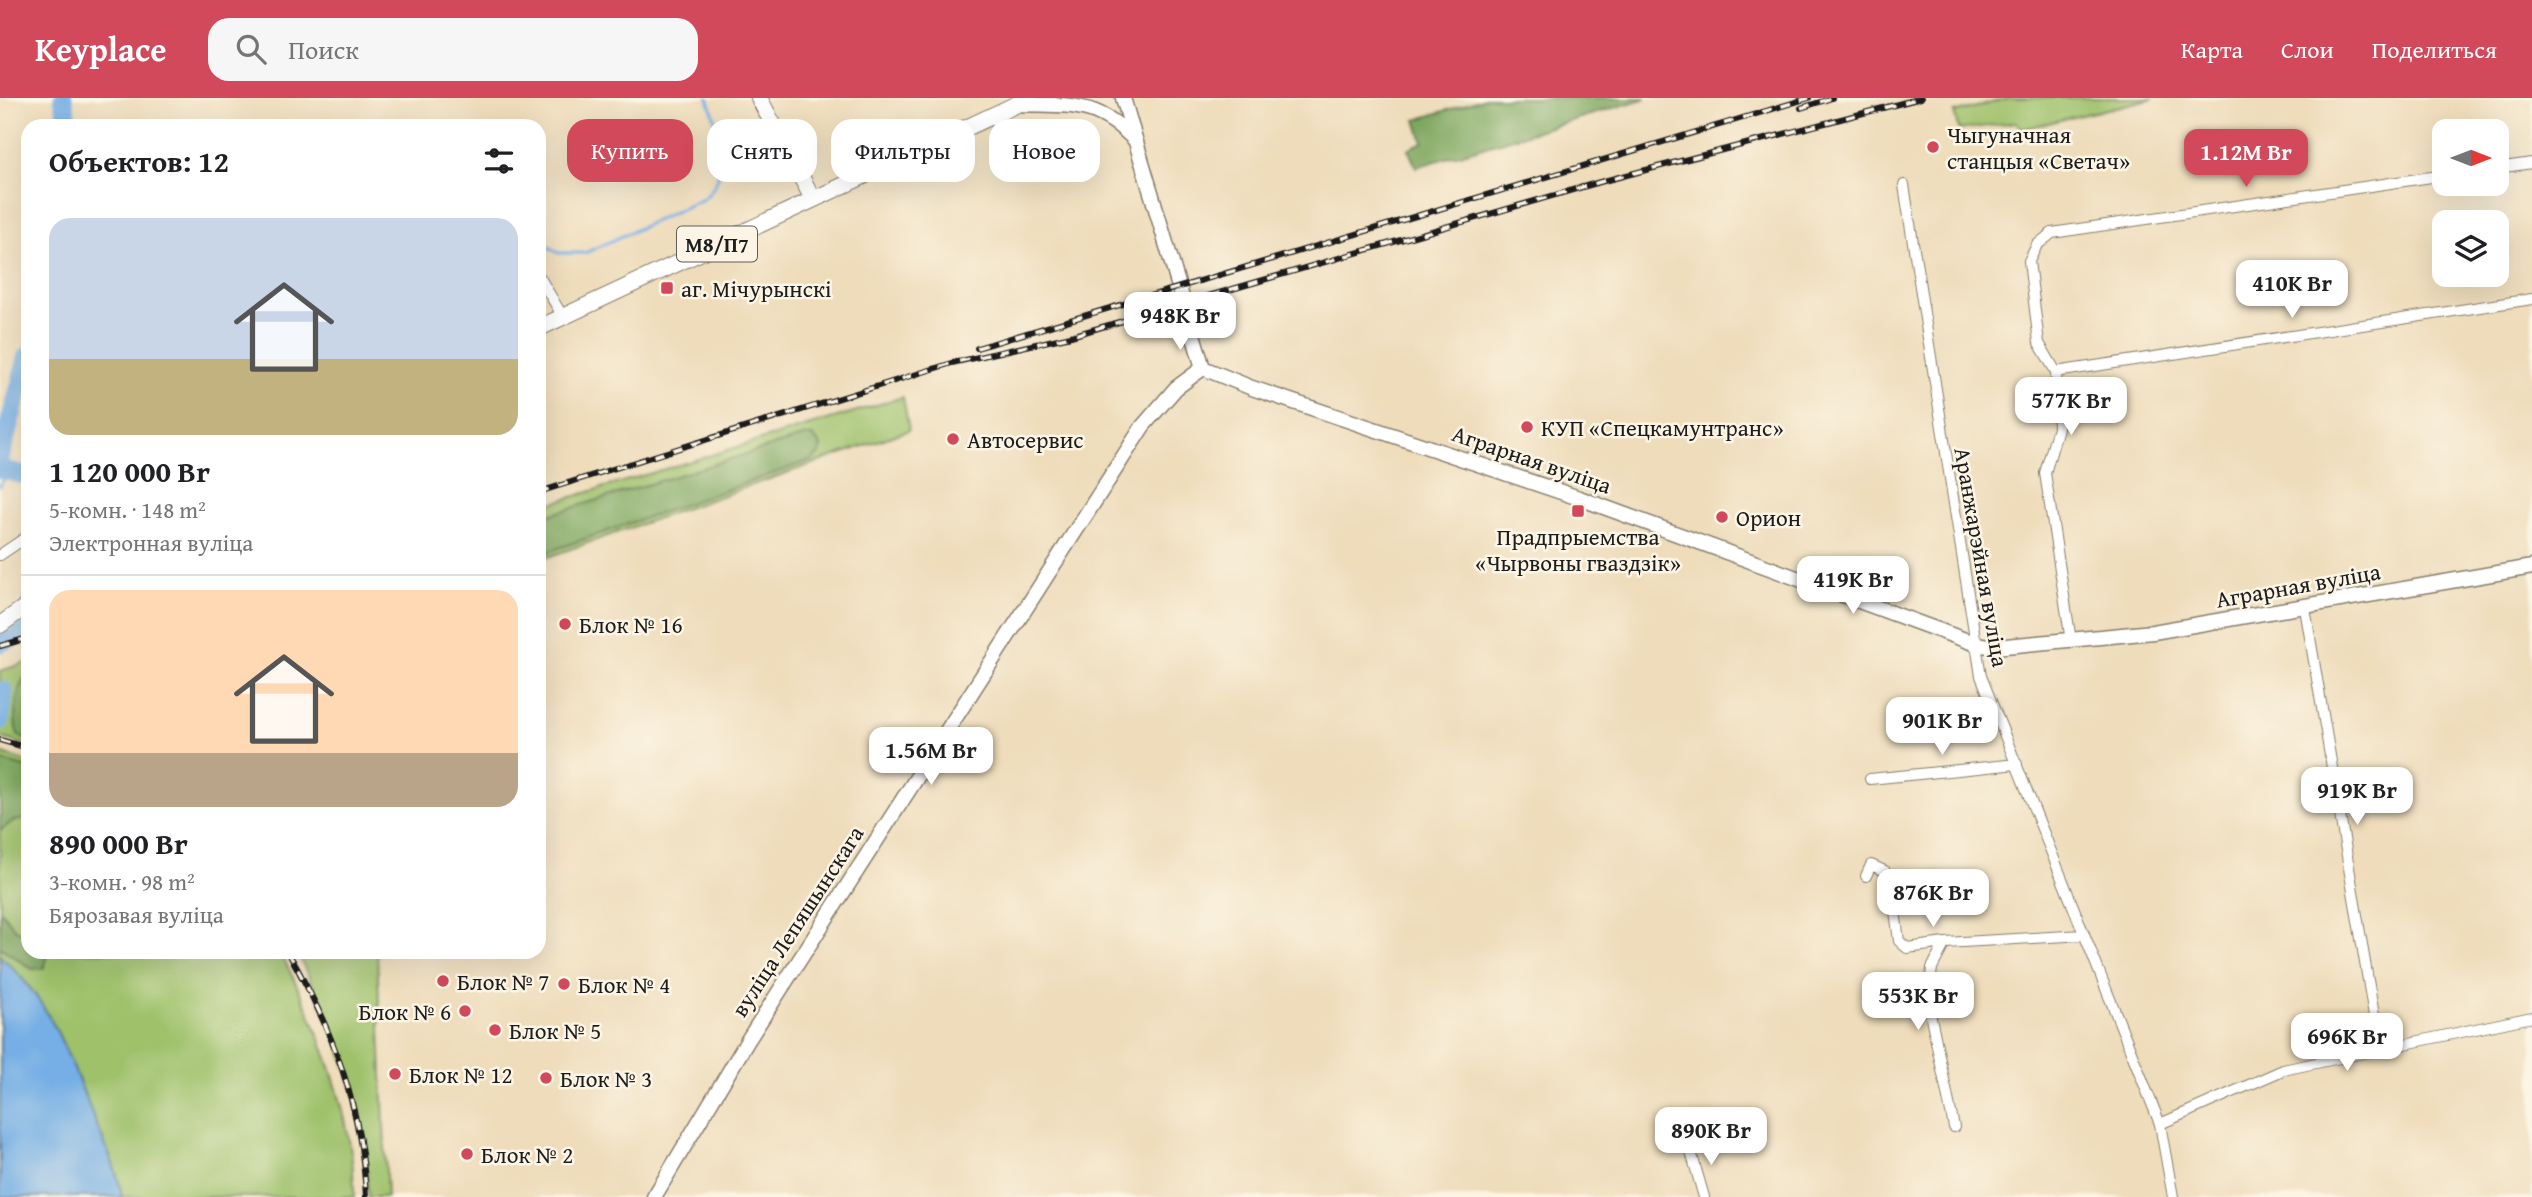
<!DOCTYPE html>
<html lang="ru">
<meta charset="utf-8">
<style>
:root{--surface:#fff;--page:#f6f6f6;--text:#202124;--muted:#757577;--line:#e0e0e0;--accent:#d1495b}
body{margin:0;font-family:"Gentium Book Plus",serif;background:var(--page);color:var(--text);height:100vh;display:flex;flex-direction:column;font-size:26px;white-space:nowrap}
*{box-sizing:border-box;margin:0}
p{font-size:23px;color:var(--muted)}
.icon{flex:none;width:38px;height:38px;fill:none;stroke:currentColor;stroke-width:2;stroke-linecap:round;stroke-linejoin:round}
.map{position:relative;flex:1;overflow:hidden}
.drawer{position:absolute;left:21px;top:21px;width:525px;height:840px;display:flex;flex-direction:column;background:var(--surface);border-radius:21px;box-shadow:0 7px 28px #0002}
.drawer>*{flex:none}
.banner{position:absolute;left:567px;top:21px;width:665px;height:63px;display:flex;gap:14px}
.needle{width:46px;rotate:90deg}
.tools{position:absolute;left:2432px;top:21px;display:grid;gap:14px}
.tools a{display:grid;place-items:center;width:77px;height:77px;border-radius:14px;background:var(--surface);box-shadow:0 7px 28px #0002;font-size:35px}
.price{position:absolute;translate:-50% -60px;padding:0 16px;border-radius:14px;background:#fff;color:#222;font-size:23px;line-height:46px;filter:drop-shadow(0 2px 4px #0008)}
.price::after{content:'';position:absolute;left:50%;top:42px;width:21px;height:16px;margin-left:-10px;background:inherit;clip-path:polygon(0 0,100% 0,50% 100%)}
.price.on{background:var(--accent);color:#fff}
ul{padding:0;list-style:none}
li{display:grid;align-content:center;gap:14px;height:371px;padding:0 28px}
li+li{border-top:2px solid var(--line)}
li span{display:grid;place-items:center;height:217px;border-radius:21px;color:#555}
li>.icon{margin-inline-start:auto}
span .icon{width:126px;height:126px;fill:#fffc;stroke-width:1}
li b{font-size:30px}
h2{display:flex;justify-content:space-between;align-items:center;height:84px;padding:0 28px;font-size:30px}
.chip{padding:0 24px;border-radius:21px;background:var(--surface);box-shadow:0 7px 28px #0002;font-size:24px;line-height:63px}
.chip.on{background:var(--accent);color:#fff}
header{display:flex;align-items:center;gap:42px;box-sizing:border-box;height:98px;padding:0 35px;background:var(--accent);color:#fff}
header strong{font-size:33px}
nav{display:flex;gap:38px;margin-inline-start:auto;font-size:24px}
.search{width:490px;height:63px;background:var(--page);display:flex;align-items:center;gap:18px;box-sizing:border-box;padding:0 24px;border-radius:21px;color:var(--muted);font-size:26px}
.map>svg:first-child{display:block}
.green{fill:#9ec16b;stroke:#5d6e44;stroke-width:2}
.forest{fill:#7ea75f;stroke:#4d623e;stroke-width:2}
.water{fill:#74afe5;stroke:#486680;stroke-width:2}
.lines{fill:none;stroke-linecap:round;stroke-linejoin:round}
.stream{stroke:#74afe5;stroke-width:3.5}
.river{stroke:#74afe5;stroke-width:19}
.street-casing{stroke:#857c6b;stroke-width:12}
.secondary-casing{stroke:#857c6b;stroke-width:17}
.primary-casing{stroke:#857c6b;stroke-width:18}
.street{stroke:#fff;stroke-width:10}
.secondary{stroke:#fff;stroke-width:14}
.primary{stroke:#fff;stroke-width:16}
.rail-casing{stroke:#1c1c1c;stroke-width:6}
.rail{stroke:#fcf5e5;stroke-width:3.5;stroke-dasharray:10;stroke-linecap:butt}
.poi-dot{fill:#d1495b;stroke:#fcf5e5;stroke-width:2.5}
.labels{text-anchor:middle;dominant-baseline:central;stroke-width:5;stroke-linejoin:round;paint-order:stroke}
.shield{fill:#fcf5e5;stroke:#5f5d58;stroke-width:2}
.shield-label{font-size:21px;font-weight:bold;fill:#1c1c1c}
.poi-label{font-size:23px;fill:#1c1c1c;stroke:#fcf5e5;text-anchor:start}
.street-label{font-size:23px;fill:#1c1c1c;stroke:#fcf5e5}
</style>
<header>
<strong>Keyplace</strong>
<div class="search"><svg class="icon" aria-label="search" viewBox="0 0 24 24"><circle cx="10" cy="10" r="6"/><path d="M15 15l6 6"/></svg>Поиск</div>
<nav><a>Карта</a><a>Слои</a><a>Поделиться</a></nav>
</header>
<div class="map">
<svg width="2532" height="1099" viewBox="0 0 2532 1099">
<rect width="100%" height="100%" fill="#fcf5e5"/>
<filter id="ink" filterUnits="userSpaceOnUse"><feTurbulence type="fractalNoise" baseFrequency=".0143" numOctaves="2"/><feDisplacementMap in="SourceGraphic" scale="14" xChannelSelector="R" yChannelSelector="G"/><feConvolveMatrix kernelMatrix="1 2 1 2 8 2 1 2 1" color-interpolation-filters="sRGB"/></filter>
<filter id="wash" filterUnits="userSpaceOnUse"><feTurbulence type="fractalNoise" baseFrequency=".00686" numOctaves="4" result="noise"/><feDisplacementMap in="SourceGraphic" scale="28" xChannelSelector="R" yChannelSelector="G"/><feGaussianBlur stdDeviation="1.57" result="paint"/><feColorMatrix in="noise" values="0 0 0 0 0 0 0 0 0 0 0 0 0 0 0 0 0 1.4 0 .05"/><feComposite in="paint" operator="in"/></filter>
<g filter="url(#wash)">
<rect width="100%" height="100%" fill="#eedcba"/>
<path class="green" d="M 2009,0 L 2154,0 L 2022,31 L 2017,24 L 1959,32 L 1954,15 Z
M 903,299 L 909,332 L 539,462 L 539,409 Z
M 28,564 L 28,648 L 0,639 L 0,573 Z
M 0,655 L 28,664 L 28,854 L 280,854 C 317,924 355,1019 354,1099 L 0,1099 Z
M 297,854 L 377,854 L 387,1099 L 368,1099 C 366,1000 338,941 297,854 Z"/>
<path class="forest" d="M 1485,0 L 1647,0 L 1416,69 L 1408,51 L 1423,44 L 1416,22 Z
M 805,338 L 813,338 L 821,348 L 820,355 L 812,362 L 539,457 L 539,420 Z
M 28,575 L 28,643 L 18,637 C 12,621 16,587 28,575 Z
M 0,662 L 28,670 L 28,721 L 13,723 L 0,733 Z
M 0,812 L 16,832 L 28,838 L 28,854 L 49,854 L 44,870 L 32,871 L 0,849 Z"/>
<path class="water" d="M 0,858 C 50,901 69,959 93,1018 C 104,1045 117,1070 122,1099 L 0,1099 Z"/>
<g class="lines">
<path class="stream" d="M 539,142 L 558,155 L 585,155 L 703,101 C 732,77 720,32 708,0
M 0,388 L 7,372"/>
<path class="river" d="M 63,0 L 69,28
M 0,360 L 28,258
M 0,371 L 28,378
M 0,545 L 28,533
M 0,623 L 4,593"/>
</g>
</g>
<g filter="url(#ink)">
<g class="lines">
<defs>
<path id="street" d="M 2497,70 L 2532,65
M 1904,87 L 1981,578 L 2160,1026 L 2173,1099
M 539,178 L 563,219
M 2056,274 L 2532,201
M 0,457 L 28,438
M 2305,510 L 2380,953
M 2071,543 L 2045,375 L 2058,330 L 2056,274 L 2039,245 L 2029,163 L 2037,147 L 2052,135 L 2445,77
M 1870,681 L 2017,666
M 1866,778 L 1871,767 L 1885,773 L 1892,790 L 1899,843 L 1907,850 L 1945,845 L 2084,837
M 1945,845 L 1932,870 L 1928,905 L 1954,1029
M 2160,1026 L 2283,972 L 2532,919
M 1689,1047 L 1704,1099"/>
<path id="secondary" d="M 1123,0 L 1203,270
M 1018,6 C 1071,8 1095,2 1135,42
M 1203,270 L 1252,290 L 1582,401 L 1976,546 L 1995,549 L 2153,534 L 2532,469
M 654,1099 L 748,942 L 1143,328 L 1176,290 L 1203,270"/>
<path id="primary" d="M 759,0 L 813,101
M 539,230 L 1030,0
M 0,527 L 28,507"/>
</defs>
<use href="#street" class="street-casing"/>
<use href="#secondary" class="secondary-casing"/>
<use href="#primary" class="primary-casing"/>
<use href="#street" class="street"/>
<use href="#secondary" class="secondary"/>
<use href="#primary" class="primary"/>
<defs>
<path id="rail" d="M 1801,10 L 1832,0
M 977,250 L 1809,0
M 539,394 L 952,265 L 1071,238 L 1600,84 L 1921,0
M 0,548 L 28,540
M 0,642 L 28,650
M 288,854 C 333,932 362,1009 366,1099"/>
</defs>
<use href="#rail" class="rail-casing"/>
<use href="#rail" class="rail"/>
</g>
</g>
<g class="poi-dot">
<circle cx="1933" cy="49" r="7"/>
<rect x="660" y="183" width="14" height="14" rx="3.5"/>
<circle cx="1527" cy="329" r="7"/>
<circle cx="953" cy="341" r="7"/>
<rect x="1571" y="406" width="14" height="14" rx="3.5"/>
<circle cx="1722" cy="419" r="7"/>
<circle cx="565" cy="526" r="7"/>
<circle cx="443" cy="883" r="7"/>
<circle cx="564" cy="886" r="7"/>
<circle cx="465" cy="913" r="7"/>
<circle cx="495" cy="932" r="7"/>
<circle cx="395" cy="976" r="7"/>
<circle cx="546" cy="980" r="7"/>
<circle cx="467" cy="1056" r="7"/>
</g>
<g class="labels">
<rect class="shield" x="677" y="128.5" width="80" height="35" rx="5"/>
<g class="shield-label">
<text x="717" y="146">М8/П7</text>
</g>
<g class="poi-label">
<text x="1947" y="36">Чыгуначная<tspan x="1947" dy="26">станцыя «Светач»</tspan></text>
<text x="681" y="190">аг. Мічурынскі</text>
<text x="1541" y="329">КУП «Спецкамунтранс»</text>
<text x="967" y="341">Автосервис</text>
<text x="1736" y="419">Орион</text>
<text x="1578" y="438" text-anchor="middle">Прадпрыемства<tspan x="1578" dy="26">«Чырвоны гваздзік»</tspan></text>
<text x="579" y="526">Блок № 16</text>
<text x="457" y="883">Блок № 7</text>
<text x="578" y="886">Блок № 4</text>
<text x="451" y="913" text-anchor="end">Блок № 6</text>
<text x="509" y="932">Блок № 5</text>
<text x="409" y="976">Блок № 12</text>
<text x="560" y="980">Блок № 3</text>
<text x="481" y="1056">Блок № 2</text>
</g>
<g class="street-label">
<text transform="translate(1532 361) rotate(19)">Аграрная вуліца</text>
<text transform="translate(1982 459) rotate(80)">Аранжарэйная вуліца</text>
<text transform="translate(2298 487) rotate(-10)">Аграрная вуліца</text>
<text transform="translate(797 823) rotate(-57)">вуліца Лепяшынскага</text>
</g>
</g>
</svg>
<div class="tools">
<a><svg class="needle" viewBox="-14 -14 28 28"><path d="M0-13l5 13h-10z" fill="#e53935"/><path d="M0 13l5-13h-10z" fill="#757577"/></svg></a>
<a><svg class="icon" aria-label="layers" viewBox="0 0 24 24"><path d="M12 4l9 5-9 5-9-5zM3 14l9 5 9-5"/></svg></a>
</div>
<b class="price on" style="left:2246px;top:91px">1.12M Br</b>
<b class="price" style="left:2292px;top:222px">410K Br</b>
<b class="price" style="left:1180px;top:254px">948K Br</b>
<b class="price" style="left:2071px;top:339px">577K Br</b>
<b class="price" style="left:1853px;top:518px">419K Br</b>
<b class="price" style="left:1942px;top:659px">901K Br</b>
<b class="price" style="left:931px;top:689px">1.56M Br</b>
<b class="price" style="left:2357px;top:729px">919K Br</b>
<b class="price" style="left:1933px;top:831px">876K Br</b>
<b class="price" style="left:1918px;top:934px">553K Br</b>
<b class="price" style="left:2347px;top:975px">696K Br</b>
<b class="price" style="left:1711px;top:1069px">890K Br</b>
<div class="banner">
<a class="chip on">Купить</a>
<a class="chip">Снять</a>
<a class="chip">Фильтры</a>
<a class="chip">Новое</a>
</div>
<section class="drawer">
<h2>Объектов: 12<svg class="icon" aria-label="filters" viewBox="0 0 24 24"><path d="M4 7h16M4 17h16"/><circle cx="9" cy="7" r="2"/><circle cx="15" cy="17" r="2"/></svg></h2>
<ul>
<li><span style="background:linear-gradient(#c9d6e8 65%,#c2b280 0)"><svg class="icon" aria-label="home" viewBox="0 0 24 24"><path d="M3 11l9-7 9 7M6 9v11h12V9"/></svg></span><div><b>1 120 000 Br</b><p>5-комн. · 148 m²</p><p>Электронная вуліца</p></div></li>
<li><span style="background:linear-gradient(#ffd9b3 75%,#b9a48a 0)"><svg class="icon" aria-label="home" viewBox="0 0 24 24"><path d="M3 11l9-7 9 7M6 9v11h12V9"/></svg></span><div><b>890 000 Br</b><p>3-комн. · 98 m²</p><p>Бярозавая вуліца</p></div></li>
</ul>
</section>
</div>
